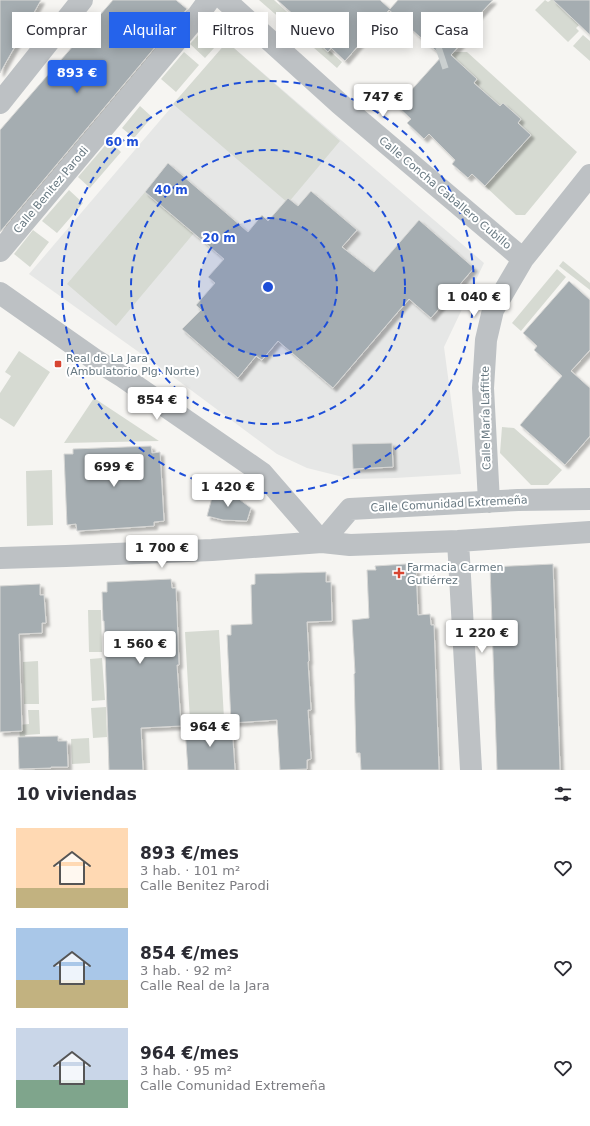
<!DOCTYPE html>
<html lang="es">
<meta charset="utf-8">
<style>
:root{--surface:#fff;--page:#f7f7f7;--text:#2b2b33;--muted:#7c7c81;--accent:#2563eb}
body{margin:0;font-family:"DejaVu Sans",sans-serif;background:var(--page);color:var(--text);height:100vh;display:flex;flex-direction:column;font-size:15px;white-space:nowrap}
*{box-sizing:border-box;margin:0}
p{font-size:13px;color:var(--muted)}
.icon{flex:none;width:22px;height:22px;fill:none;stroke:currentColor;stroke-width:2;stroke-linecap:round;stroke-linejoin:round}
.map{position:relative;height:770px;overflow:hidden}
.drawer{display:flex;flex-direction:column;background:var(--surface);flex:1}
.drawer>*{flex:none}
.banner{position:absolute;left:12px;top:12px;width:566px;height:36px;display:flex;gap:8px}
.price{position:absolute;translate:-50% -34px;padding:0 9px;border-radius:4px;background:#fff;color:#222;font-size:13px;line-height:26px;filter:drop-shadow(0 1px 2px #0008)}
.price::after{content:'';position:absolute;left:50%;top:24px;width:12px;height:9px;margin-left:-6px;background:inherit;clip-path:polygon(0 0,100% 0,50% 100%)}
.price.on{background:var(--accent);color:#fff}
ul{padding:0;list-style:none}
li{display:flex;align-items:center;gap:12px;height:100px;padding:0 16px}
li span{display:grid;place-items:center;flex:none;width:112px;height:80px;border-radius:0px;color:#555}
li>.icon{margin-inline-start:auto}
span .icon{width:48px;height:48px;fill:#fffc;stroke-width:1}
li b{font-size:17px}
h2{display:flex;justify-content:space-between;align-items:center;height:48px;padding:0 16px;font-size:17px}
.tag{padding:0 14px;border-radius:0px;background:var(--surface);box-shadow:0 2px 10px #0003;font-size:14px;line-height:36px}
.tag.on{background:var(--accent);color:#fff}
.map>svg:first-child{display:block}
.built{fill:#e6e7e6}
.green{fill:#d6dad2}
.building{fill:#a5adb1;stroke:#d7d7d5;filter:url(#shadow)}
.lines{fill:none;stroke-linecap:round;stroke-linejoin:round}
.minor-tunnel{stroke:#cbd0d0;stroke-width:22;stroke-dasharray:22 11;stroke-linecap:butt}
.minor{stroke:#bdc1c4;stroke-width:22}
.ring{fill:none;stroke:#1d4ed8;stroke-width:2;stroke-dasharray:7 5}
.poi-dot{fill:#d74531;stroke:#fff;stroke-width:1.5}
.labels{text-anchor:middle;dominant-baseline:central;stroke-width:4;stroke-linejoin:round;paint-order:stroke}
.street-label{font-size:11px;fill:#677881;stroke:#fff}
.poi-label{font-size:11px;fill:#677881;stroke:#fff;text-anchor:start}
.centre{fill:#1d4ed8;stroke:#fff;stroke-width:2}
.ring-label{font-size:12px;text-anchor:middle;font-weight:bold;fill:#1d4ed8;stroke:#fff;stroke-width:4;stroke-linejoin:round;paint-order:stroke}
</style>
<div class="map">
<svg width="590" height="770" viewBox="0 0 590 770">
<defs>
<filter id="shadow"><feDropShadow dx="3.5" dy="3.5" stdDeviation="1" flood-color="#0004"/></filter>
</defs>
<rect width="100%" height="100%" fill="#f6f5f2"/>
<path class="built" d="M 227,42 L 484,263 L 444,347 L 461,474 L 395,478 L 351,479 L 307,468 L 277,454 L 164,370 L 29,274 Z"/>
<path class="green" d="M 259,0 L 274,0 L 342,62 L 337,68 Z
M 545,0 L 548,2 L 551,0 L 553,0 L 579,25 L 576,28 L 579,31 L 568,42 L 535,10 Z
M 208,24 L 223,38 L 205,58 L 190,44 Z
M 583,35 L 590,41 L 590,61 L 573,46 Z
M 227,42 L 340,141 L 288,203 L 173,104 Z
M 184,52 L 199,65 L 176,92 L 161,79 Z
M 451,52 L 467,52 L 577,152 L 525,215 L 516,215 L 485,186 L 531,135 L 518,123 L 521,119 L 503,103 L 500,106 L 474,83 L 477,79 L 460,64 L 447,58 Z
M 140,106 L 152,117 L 134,138 L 122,128 Z
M 109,141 L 121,152 L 90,188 L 78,177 Z
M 69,190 L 83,203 L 57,233 L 42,221 Z
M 145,192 L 194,233 L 116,326 L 67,284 Z
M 33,230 L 49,242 L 30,267 L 14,254 Z
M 563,261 L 590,283 L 590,290 L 559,266 Z
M 557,269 L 566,277 L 521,331 L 512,323 Z
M 19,351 L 50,372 L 14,427 L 0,418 L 0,393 L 11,376 L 5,372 Z
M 94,398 L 159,441 L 64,443 Z
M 502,427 L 514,428 L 562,470 L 548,485 L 531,485 L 500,453 Z
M 52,470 L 53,525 L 27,526 L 26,471 Z
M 88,610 L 101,610 L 102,652 L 89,652 Z
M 219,630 L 224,719 L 190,721 L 185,632 Z
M 102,658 L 105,700 L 92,701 L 90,659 Z
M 38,661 L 39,704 L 24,704 L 23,662 Z
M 106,707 L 107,737 L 93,738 L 91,708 Z
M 28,710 L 39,710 L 40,734 L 25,735 L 26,741 L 20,741 L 19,725 L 29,724 Z
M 89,738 L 90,763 L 72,764 L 71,739 Z"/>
<path class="building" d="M 0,0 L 41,0 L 0,73 Z
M 113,0 L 176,0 L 187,9 L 0,232 L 0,130 Z
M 277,0 L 380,0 L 390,9 L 398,0 L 493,0 L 468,27 L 472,31 L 451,55 L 477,79 L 474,83 L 500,106 L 503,103 L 521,119 L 518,123 L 531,135 L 485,186 L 472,174 L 468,178 L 452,164 L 455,160 L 429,134 L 424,139 L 407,123 L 411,119 L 397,106 L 442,56 L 389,10 L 345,61 L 331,48 L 328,52 L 311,36 L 314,33 Z
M 553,0 L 590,0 L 590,35 Z
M 168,163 L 248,232 L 262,215 L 268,221 L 288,198 L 298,206 L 311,191 L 357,230 L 342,247 L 374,272 L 419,220 L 474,268 L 431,318 L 409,299 L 333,388 L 278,341 L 262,360 L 256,356 L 238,378 L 182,329 L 201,310 L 196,305 L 215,283 L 208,277 L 224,259 L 145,192 Z
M 569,281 L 590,300 L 590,350 L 571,371 L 590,388 L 590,436 L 565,465 L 520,425 L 562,376 L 534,350 L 537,346 L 523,333 Z
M 392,443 L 393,467 L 353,469 L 352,444 Z
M 151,446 L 152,453 L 160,452 L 164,521 L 154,522 L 154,526 L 77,531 L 76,524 L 67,525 L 64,454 L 73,454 L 73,449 Z
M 214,490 L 232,494 L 251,508 L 247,521 L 223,520 L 207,516 Z
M 406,564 L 406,570 L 416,569 L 418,615 L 430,614 L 431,625 L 434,625 L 439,770 L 361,770 L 360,753 L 356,753 L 354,674 L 355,673 L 352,620 L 369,618 L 367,570 L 376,570 L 375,566 Z
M 553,564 L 560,770 L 497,770 L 490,567 Z
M 326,572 L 326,582 L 331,582 L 332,621 L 307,622 L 309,661 L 308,662 L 311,710 L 308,710 L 311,759 L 307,760 L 307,769 L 280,770 L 277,720 L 231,723 L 227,635 L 231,635 L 231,625 L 252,624 L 251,585 L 255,584 L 255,574 Z
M 171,579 L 172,588 L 176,588 L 179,665 L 177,665 L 181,726 L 141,728 L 143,770 L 109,770 L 104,621 L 103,621 L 102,592 L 107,592 L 107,582 Z
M 40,584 L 40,595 L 44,595 L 46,623 L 42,623 L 42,633 L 19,634 L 22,731 L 0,732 L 0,586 Z
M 232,725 L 235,770 L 188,770 L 185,729 Z
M 58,736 L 58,741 L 67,741 L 68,767 L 51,767 L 51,768 L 19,769 L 18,737 Z"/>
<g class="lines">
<path class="minor-tunnel" d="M 439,59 L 445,57"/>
<path class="minor" d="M 225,0 L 340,104 L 523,259
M 0,103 L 82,0
M 0,251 L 198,15 L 209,0
M 0,293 L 94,359 L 123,377 L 262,473 L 322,542
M 489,502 L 483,388 L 486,340 L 493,310 L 523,259 L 590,175
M 458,541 L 471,770
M 322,542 L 350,509 L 518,500 L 590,499
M 0,558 L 66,556 L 212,550 L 322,542 L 350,545 L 458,541 L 590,532"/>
</g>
<circle cx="268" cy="287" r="69" fill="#1d4ed8" fill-opacity=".12"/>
<g class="ring">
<circle cx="268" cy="287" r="69"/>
<circle cx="268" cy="287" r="137"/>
<circle cx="268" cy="287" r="206"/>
</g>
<g class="poi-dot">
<rect x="54" y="360" width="8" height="8" rx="2"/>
<path d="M397 567h4v4h4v4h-4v4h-4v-4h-4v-4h4z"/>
</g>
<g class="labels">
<g class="street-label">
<text transform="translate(51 190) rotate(-50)">Calle Benitez Parodi</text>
<text transform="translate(445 193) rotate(40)">Calle Concha Caballero Cubillo</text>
<text transform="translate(486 418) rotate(-91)">Calle María Laffitte</text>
<text transform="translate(449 504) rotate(-3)">Calle Comunidad Extremeña</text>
</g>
<g class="poi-label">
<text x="66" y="358">Real de La Jara<tspan x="66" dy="13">(Ambulatorio Plg. Norte)</tspan></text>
<text x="407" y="567">Farmacia Carmen<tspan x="407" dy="13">Gutiérrez</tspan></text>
</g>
</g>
<circle cx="268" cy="287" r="6" class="centre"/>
<g class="ring-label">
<text x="122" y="146">60 m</text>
<text x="171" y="194">40 m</text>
<text x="219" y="242">20 m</text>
</g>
</svg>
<b class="price on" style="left:77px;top:94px">893 €</b>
<b class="price" style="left:383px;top:118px">747 €</b>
<b class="price" style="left:474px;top:318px">1 040 €</b>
<b class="price" style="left:157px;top:421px">854 €</b>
<b class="price" style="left:114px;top:488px">699 €</b>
<b class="price" style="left:228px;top:508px">1 420 €</b>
<b class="price" style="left:162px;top:569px">1 700 €</b>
<b class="price" style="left:482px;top:654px">1 220 €</b>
<b class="price" style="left:140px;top:665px">1 560 €</b>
<b class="price" style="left:210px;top:748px">964 €</b>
<div class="banner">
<a class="tag">Comprar</a>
<a class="tag on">Alquilar</a>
<a class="tag">Filtros</a>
<a class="tag">Nuevo</a>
<a class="tag">Piso</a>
<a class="tag">Casa</a>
</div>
</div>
<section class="drawer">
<h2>10 viviendas<svg class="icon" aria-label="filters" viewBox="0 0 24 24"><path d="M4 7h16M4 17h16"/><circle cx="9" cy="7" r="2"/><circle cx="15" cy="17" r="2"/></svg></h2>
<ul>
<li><span style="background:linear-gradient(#ffd9b3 75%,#c2b280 0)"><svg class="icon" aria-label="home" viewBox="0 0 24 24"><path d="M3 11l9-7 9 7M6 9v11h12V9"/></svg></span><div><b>893 €/mes</b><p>3 hab. · 101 m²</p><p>Calle Benitez Parodi</p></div><svg class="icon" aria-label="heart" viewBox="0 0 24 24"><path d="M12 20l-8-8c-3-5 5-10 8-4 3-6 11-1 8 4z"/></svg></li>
<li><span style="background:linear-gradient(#a9c7e8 65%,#c2b280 0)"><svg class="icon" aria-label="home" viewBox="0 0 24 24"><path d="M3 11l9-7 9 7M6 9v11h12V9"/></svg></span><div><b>854 €/mes</b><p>3 hab. · 92 m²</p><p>Calle Real de la Jara</p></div><svg class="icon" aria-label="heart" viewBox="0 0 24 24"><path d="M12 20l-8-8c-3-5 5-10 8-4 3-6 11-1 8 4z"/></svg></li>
<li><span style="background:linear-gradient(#c9d6e8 65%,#7fa58c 0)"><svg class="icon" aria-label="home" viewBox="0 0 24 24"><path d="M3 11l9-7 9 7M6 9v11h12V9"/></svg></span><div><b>964 €/mes</b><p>3 hab. · 95 m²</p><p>Calle Comunidad Extremeña</p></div><svg class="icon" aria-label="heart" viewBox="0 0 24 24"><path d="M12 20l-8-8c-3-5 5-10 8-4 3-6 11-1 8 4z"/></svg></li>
</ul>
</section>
